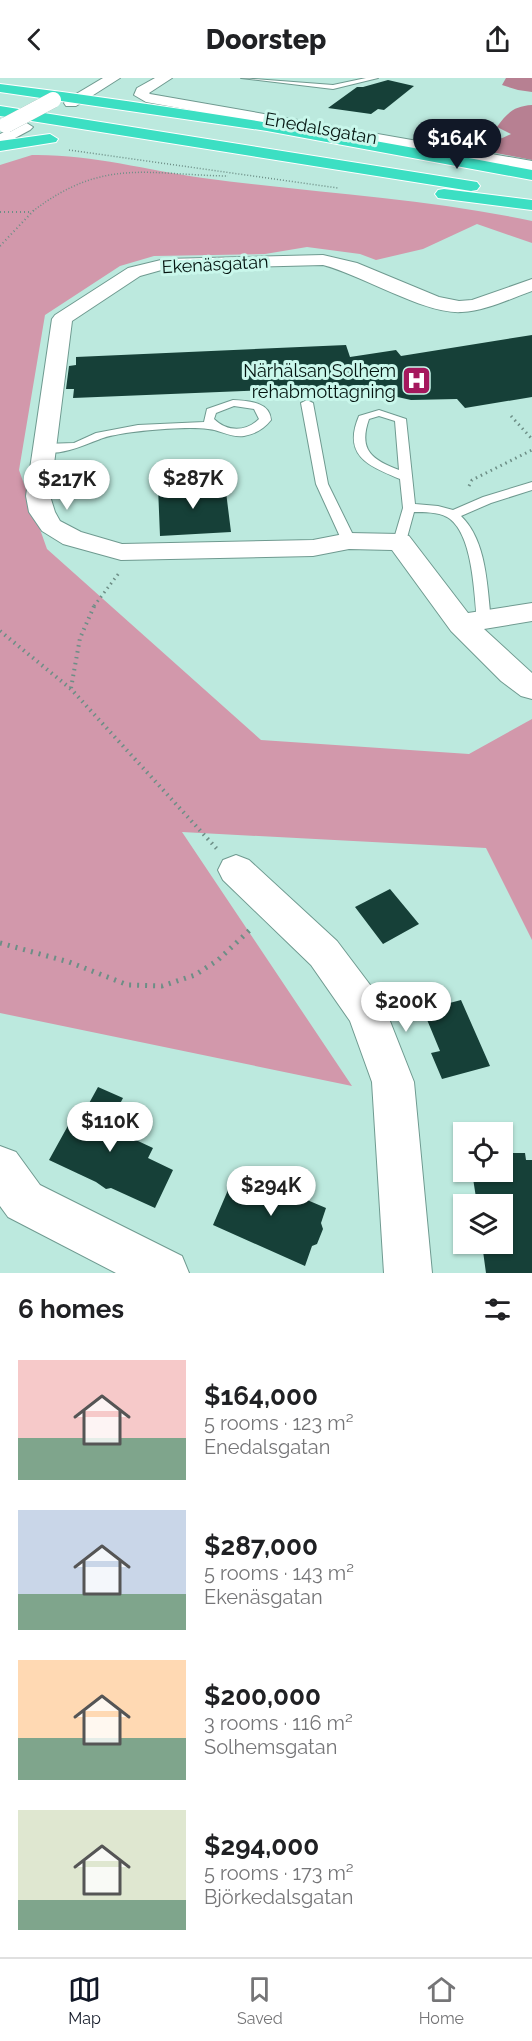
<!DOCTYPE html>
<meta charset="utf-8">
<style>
:root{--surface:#fff;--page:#f2f2f2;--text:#202124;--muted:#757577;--line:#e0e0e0;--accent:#111827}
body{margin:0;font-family:Raleway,sans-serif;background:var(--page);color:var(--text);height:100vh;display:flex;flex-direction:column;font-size:22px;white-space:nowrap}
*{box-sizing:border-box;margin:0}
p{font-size:20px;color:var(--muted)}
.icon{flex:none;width:33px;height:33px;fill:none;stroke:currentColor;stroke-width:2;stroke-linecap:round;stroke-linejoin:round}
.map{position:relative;height:1195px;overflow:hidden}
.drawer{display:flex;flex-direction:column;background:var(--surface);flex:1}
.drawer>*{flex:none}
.controls{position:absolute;left:453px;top:1044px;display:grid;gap:12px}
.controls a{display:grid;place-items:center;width:60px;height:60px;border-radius:0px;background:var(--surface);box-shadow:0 2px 4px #0004;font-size:30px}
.price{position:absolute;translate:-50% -51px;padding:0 14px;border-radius:21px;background:#fff;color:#222;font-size:20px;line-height:39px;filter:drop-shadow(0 2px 3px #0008)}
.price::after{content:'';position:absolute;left:50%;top:36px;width:18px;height:14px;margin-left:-9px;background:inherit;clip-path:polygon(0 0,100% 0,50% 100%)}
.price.selected{background:var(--accent);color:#fff}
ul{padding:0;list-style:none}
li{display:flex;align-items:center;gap:18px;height:150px;padding:0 18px}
li span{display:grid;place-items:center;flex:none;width:168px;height:120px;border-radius:0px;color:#555}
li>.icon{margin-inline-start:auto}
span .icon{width:72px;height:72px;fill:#fffc;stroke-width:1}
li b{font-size:26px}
h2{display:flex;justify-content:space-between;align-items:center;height:72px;padding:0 18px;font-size:26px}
header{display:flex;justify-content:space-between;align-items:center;height:78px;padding:0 18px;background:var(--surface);font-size:27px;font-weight:800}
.tabs{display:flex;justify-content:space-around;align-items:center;height:84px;border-top:2px solid var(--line);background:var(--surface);font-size:16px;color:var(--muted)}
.tabs a{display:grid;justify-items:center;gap:3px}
.tabs .selected{color:var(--accent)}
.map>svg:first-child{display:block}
.forest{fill:#d298ab}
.water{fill:#b78092}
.building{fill:#164038}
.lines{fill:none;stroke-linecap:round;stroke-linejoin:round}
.service-casing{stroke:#6f9a90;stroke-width:2}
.minor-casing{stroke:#6f9a90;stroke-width:2}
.tertiary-casing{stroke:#6f9a90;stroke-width:2}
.motorway-casing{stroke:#fff;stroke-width:2}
.path-far4{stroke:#6d8e86;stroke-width:1.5;stroke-dasharray:1 2;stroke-linecap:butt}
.path-far3{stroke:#6d8e86;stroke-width:2;stroke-dasharray:1 3;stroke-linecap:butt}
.path-far2{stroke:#6d8e86;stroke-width:3;stroke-dasharray:1.5 4;stroke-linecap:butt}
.path-far1{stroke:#6d8e86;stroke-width:4;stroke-dasharray:1.5 4.5;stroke-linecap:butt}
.path{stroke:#6d8e86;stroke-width:5;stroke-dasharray:2 6;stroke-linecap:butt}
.service{fill:#fff;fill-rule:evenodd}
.minor{fill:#fff;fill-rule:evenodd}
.tertiary{fill:#fff;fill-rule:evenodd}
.motorway{fill:#3cdfc3;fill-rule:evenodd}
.tertiary-bridge-casing{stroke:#6f9a90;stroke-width:16;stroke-linecap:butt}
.tertiary-bridge{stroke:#fff;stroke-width:16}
.labels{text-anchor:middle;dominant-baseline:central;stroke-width:6;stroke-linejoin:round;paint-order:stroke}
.far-street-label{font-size:18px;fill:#03130f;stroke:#c9f7eb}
.far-poi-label{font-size:18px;fill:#03130f;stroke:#c9f7eb;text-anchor:end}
</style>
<header><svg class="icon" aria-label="back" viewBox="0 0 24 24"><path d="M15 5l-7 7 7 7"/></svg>Doorstep<svg class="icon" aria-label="share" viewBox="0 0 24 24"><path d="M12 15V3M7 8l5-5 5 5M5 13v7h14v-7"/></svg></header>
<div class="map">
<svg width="532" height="1195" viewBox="0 0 532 1195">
<rect width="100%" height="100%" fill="#bce9de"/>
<path class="forest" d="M 32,77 C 90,76 146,92 203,100 C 313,115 424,120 532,143 L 532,165 L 477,146 L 423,171 L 376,182 L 360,176 L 307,169 L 265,176 L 154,178 L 120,188 L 45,237 L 19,392 L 47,471 L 261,662 L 469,676 L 532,641 L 532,862 L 486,770 L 182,754 L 352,1008 L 0,935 L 0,87 Z"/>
<path class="water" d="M 506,0 L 532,0 L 532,14 L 518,12 L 502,7 Z
M 532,27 L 532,82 L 470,70 L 459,60 L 480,57 L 498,62 L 511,56 L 497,49 C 507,35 514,28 532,27 Z"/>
<path class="building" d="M 388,2 L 414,8 L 384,32 L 378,31 L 371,36 L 328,30 L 357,9 L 363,9 Z
M 532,257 L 532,319 L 465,330 L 457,321 L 411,322 L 384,316 L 362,308 L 73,320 L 74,311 L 66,311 L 69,288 L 76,287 L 76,279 L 346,267 L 350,279 L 396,272 L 401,278 Z
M 225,406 L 231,454 L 160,458 L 158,409 Z
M 390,811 L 419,846 L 383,866 L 355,829 Z
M 461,922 L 490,988 L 442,1001 L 431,975 L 440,973 L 423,932 Z
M 98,1009 L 123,1020 L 108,1049 L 153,1070 L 148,1080 L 173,1092 L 155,1130 L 111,1110 L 106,1111 L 96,1104 L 49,1082 L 75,1035 L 82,1038 Z
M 502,1075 L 525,1075 L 526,1082 L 532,1082 L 532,1195 L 486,1195 L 482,1166 L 502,1166 L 502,1126 L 477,1126 L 472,1094 L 502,1094 Z
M 237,1091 L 258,1096 L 260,1102 L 326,1130 L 321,1145 L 323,1151 L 317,1166 L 312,1168 L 305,1188 L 213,1147 Z"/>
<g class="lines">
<defs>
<path id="service" d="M 241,0 L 333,7 L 366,0 L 378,0 L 333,11 Z
M 233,322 C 247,323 270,323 271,342 C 264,351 255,356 244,358 C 230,360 221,352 208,351 C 185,348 126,353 103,360 C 88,365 53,383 38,370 L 44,366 L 74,365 L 96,355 L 138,347 L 204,344 L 207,331 ZM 234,328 L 254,331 L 259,341 C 246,354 227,354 214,341 L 216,335 Z
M 307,322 L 313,325 L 328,406 L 356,463 L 354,466 L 344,466 L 342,463 L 316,406 L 301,325 Z
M 379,332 L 406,341 L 415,426 L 438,428 L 453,432 L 483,419 L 532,404 L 532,412 L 491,425 L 461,438 C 487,463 487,509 491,542 L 489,545 L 479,545 L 477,542 C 474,515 473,454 447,439 C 437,434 425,434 414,434 L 405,467 L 395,467 L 393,464 L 403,430 L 400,401 C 369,388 342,378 359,338 ZM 379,338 L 395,343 L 399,392 C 372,382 358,372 369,341 Z"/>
<path id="minor" d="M 323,177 L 357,185 L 439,219 L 459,223 L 472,222 L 532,201 L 532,213 C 509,221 486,233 462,234 C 426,237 362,197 323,187 L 165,191 L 140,198 L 72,243 L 50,418 L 55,434 L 60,443 L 81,454 L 122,466 L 313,462 L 349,455 L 400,456 L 409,458 L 468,535 L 532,525 L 532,543 L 484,551 L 532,595 L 532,621 L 521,618 L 501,603 L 451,553 L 392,472 L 349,471 L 313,478 L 121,482 L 63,466 L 42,453 L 29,434 L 26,418 L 52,241 L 55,237 L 128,190 L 165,181 Z
M 236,777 L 249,782 L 337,863 L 380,920 L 386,933 L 414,1004 L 432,1195 L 384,1195 L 372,1004 L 350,943 L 311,887 L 223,802 L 218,792 L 223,782 Z
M 0,1068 L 16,1074 L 40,1107 L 182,1178 L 189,1195 L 116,1195 L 8,1139 L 0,1128 Z"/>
<path id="tertiary" d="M 103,0 L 120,0 L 76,28 L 66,28 L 64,25 L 66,22 Z
M 155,0 L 172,0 L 149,15 L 150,16 L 532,83 L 532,93 L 146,24 L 134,17 L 137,10 Z
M 25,44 L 33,49 L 30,52 L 0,68 L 0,56 Z"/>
<path id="motorway" d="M 0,6 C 178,28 355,58 532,92 L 532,102 L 267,53 L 0,14 Z
M 0,28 L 471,103 L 477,104 L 480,108 L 477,112 L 471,113 L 0,38 Z
M 50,56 L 58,61 L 56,64 L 0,73 L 0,63 Z
M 444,111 L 532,122 L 532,132 L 438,120 L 435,116 L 438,112 Z"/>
</defs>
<use href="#service" class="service-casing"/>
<use href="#minor" class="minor-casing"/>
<use href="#tertiary" class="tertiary-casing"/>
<use href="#motorway" class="motorway-casing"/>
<path class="path-far4" d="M 69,72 L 338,110
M 33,133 C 104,79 148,97 228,98"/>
<path class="path-far3" d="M 0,134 L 30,134
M 0,168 L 35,131"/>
<path class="path-far2" d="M 511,338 L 532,361
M 469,408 L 472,402 L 532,372
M 94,528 L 119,495"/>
<path class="path-far1" d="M 0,553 L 71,611 L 217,771
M 71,610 L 80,560 L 95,526"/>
<path class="path" d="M 0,865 L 69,884 L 128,907 L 162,908 L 195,897 L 218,882 L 253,849"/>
<use href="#service" class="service"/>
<use href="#minor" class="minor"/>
<use href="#tertiary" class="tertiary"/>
<use href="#motorway" class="motorway"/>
<defs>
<path id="tertiary-bridge" d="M 6,47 L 53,22"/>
</defs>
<use href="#tertiary-bridge" class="tertiary-bridge-casing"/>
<use href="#tertiary-bridge" class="tertiary-bridge"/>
</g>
<defs>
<symbol id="hospital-square" viewBox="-11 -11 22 22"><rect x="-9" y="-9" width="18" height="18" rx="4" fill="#a5185d" stroke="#c9f7eb"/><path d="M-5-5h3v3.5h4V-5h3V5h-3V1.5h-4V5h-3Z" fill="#fff"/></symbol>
</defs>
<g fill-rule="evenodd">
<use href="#hospital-square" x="400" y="286" width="33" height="33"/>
</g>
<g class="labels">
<g class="far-street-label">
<text transform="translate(321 50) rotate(10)">Enedalsgatan</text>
<text transform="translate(215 186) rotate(-3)">Ekenäsgatan</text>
</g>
<g class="far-poi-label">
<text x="396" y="292">Närhälsan Solhem<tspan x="396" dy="21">rehabmottagning</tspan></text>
</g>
</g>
</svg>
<div class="controls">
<a><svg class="icon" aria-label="locate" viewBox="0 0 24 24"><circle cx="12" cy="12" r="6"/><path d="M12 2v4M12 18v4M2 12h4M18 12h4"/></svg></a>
<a><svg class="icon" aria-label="layers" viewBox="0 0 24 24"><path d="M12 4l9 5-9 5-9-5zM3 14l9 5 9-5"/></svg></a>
</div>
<b class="price selected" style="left:457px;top:92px">$164K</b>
<b class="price" style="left:193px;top:432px">$287K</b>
<b class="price" style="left:67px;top:433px">$217K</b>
<b class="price" style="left:406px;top:955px">$200K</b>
<b class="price" style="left:110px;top:1075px">$110K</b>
<b class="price" style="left:271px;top:1139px">$294K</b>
</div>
<section class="drawer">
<h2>6 homes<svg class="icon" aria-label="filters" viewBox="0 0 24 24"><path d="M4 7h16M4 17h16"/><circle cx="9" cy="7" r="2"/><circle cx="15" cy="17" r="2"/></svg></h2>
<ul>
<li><span style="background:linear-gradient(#f6c9c9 65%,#7fa58c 0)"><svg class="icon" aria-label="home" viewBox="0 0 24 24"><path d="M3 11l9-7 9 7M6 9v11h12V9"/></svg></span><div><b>$164,000</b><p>5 rooms · 123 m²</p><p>Enedalsgatan</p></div></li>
<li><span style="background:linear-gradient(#c9d6e8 70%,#7fa58c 0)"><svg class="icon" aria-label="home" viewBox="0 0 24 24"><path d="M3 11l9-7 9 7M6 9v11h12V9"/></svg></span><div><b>$287,000</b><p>5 rooms · 143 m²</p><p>Ekenäsgatan</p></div></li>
<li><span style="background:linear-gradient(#ffd9b3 65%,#7fa58c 0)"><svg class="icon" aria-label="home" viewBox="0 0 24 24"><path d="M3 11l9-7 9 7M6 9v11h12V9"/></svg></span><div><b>$200,000</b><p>3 rooms · 116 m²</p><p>Solhemsgatan</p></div></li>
<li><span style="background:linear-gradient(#dfe7d0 75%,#7fa58c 0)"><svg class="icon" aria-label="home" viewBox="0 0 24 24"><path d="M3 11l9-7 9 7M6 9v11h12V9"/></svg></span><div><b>$294,000</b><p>5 rooms · 173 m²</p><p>Björkedalsgatan</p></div></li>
</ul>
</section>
<nav class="tabs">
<a class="selected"><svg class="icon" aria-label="map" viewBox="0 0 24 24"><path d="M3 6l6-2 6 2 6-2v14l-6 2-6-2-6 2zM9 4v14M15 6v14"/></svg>Map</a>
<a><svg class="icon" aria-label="saved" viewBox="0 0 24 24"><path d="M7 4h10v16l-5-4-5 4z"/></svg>Saved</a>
<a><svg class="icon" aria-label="home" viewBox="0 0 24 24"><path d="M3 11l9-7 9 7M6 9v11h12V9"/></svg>Home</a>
</nav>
